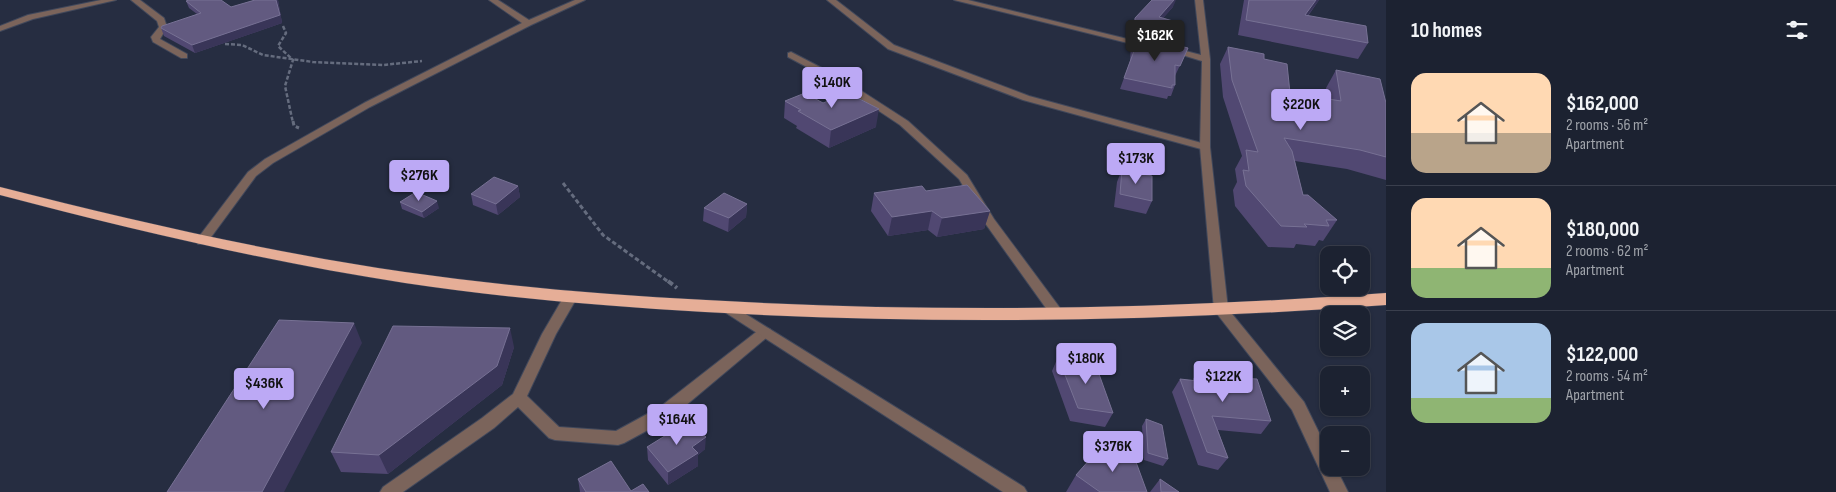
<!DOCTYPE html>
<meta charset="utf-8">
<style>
:root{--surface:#1c2231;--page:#252a39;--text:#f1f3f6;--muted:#a0a4ab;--line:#3a3f4d;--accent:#bca9f5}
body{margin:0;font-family:"Sofia Sans Condensed",sans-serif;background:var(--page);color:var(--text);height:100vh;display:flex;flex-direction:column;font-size:19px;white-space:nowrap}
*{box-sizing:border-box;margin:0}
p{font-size:16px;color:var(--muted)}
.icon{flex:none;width:28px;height:28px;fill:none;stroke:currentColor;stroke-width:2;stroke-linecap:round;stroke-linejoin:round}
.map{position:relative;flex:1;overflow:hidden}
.drawer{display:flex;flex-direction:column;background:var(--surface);width:450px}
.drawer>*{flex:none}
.controls{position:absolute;left:1320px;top:246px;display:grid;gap:10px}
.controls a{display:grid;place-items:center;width:50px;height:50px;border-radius:10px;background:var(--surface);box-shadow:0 1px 4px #0004,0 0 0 1px var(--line);font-size:25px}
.price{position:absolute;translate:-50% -42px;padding:0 11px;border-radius:5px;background:var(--accent);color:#111;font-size:16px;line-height:32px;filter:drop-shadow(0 1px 2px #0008)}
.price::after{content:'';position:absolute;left:50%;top:30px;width:15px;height:11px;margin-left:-8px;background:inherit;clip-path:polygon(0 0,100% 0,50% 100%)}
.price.selected{background:#222;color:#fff}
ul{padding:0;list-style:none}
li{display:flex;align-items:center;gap:15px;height:125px;padding:0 25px}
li+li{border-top:1px solid var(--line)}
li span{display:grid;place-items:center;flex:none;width:140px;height:100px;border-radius:15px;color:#555}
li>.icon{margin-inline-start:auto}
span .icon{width:60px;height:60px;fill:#fffc;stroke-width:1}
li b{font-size:21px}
h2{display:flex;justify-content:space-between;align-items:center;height:60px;padding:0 25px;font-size:21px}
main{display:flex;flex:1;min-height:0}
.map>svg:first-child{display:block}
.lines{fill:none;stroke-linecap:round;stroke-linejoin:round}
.lane-casing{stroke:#41485b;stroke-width:2}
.street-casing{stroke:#41485b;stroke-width:2}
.highway-casing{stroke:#41485b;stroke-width:1}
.path-far2{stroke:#656c7e;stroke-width:2.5;stroke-dasharray:4 2;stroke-linecap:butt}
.path-far1{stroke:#656c7e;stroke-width:3;stroke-dasharray:4.5 2.5;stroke-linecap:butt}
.path{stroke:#656c7e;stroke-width:4;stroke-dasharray:6 3;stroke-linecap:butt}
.lane{fill:#7b645b;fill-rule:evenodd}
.street{fill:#7b645b;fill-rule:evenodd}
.highway{fill:#e6ae97;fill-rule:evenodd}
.wall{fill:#514872}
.shaded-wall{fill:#393558}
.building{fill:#625a80;stroke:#777194}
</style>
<main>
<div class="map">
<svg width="1386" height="492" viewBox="0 0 1386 492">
<rect width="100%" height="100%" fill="#262d41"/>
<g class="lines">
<defs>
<path id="lane" d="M 827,0 L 836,0 L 894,45 L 1029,96 L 1209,145 L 1210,147 L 1209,149 L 1201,149 L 1023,100 L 888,49 Z
M 571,291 L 576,293 L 578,296 L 556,334 L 527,396 L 559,427 L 616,431 L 660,407 L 760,329 L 765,328 L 770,329 L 772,333 L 672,417 L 624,443 L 618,445 L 555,440 L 549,438 L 518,407 L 494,428 L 403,492 L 380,492 L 383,487 L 482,418 L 513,394 L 542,334 L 566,293 Z"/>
<path id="street" d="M 101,0 L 116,0 L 33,19 L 0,31 L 0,26 L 28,15 Z
M 131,0 L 140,0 L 164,18 L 167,27 L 160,39 L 187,54 L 187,58 L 181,58 L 153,42 L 151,37 L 159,27 L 157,21 Z
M 489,0 L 498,0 L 529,20 L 575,0 L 585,0 L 531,25 L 370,107 L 273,163 L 256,176 L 206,244 L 198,244 L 196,241 L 198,238 L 248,172 L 265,159 L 364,103 L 522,23 Z
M 954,0 L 968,0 L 1152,45 L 1148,48 Z
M 1195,0 L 1203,0 L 1210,59 L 1210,147 L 1228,309 L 1304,402 L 1329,453 L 1329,468 L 1336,468 L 1348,492 L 1330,492 L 1292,410 L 1214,310 L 1200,147 L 1202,61 L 1166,50 L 1170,47 L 1201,55 Z
M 791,52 L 843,79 L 908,121 L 967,175 L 994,219 L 1063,312 L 1065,315 L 1063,318 L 1053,318 L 985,223 L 959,179 L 900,125 L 837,83 L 788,57 L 788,53 Z
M 728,303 L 1024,487 L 1027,492 L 1003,492 L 723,311 L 721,308 L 723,305 Z"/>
<path id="highway" d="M 0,187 C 134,221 268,252 405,272 C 505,286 605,295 706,300 C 933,313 1159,310 1386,293 L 1386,305 C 1159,322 932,325 705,312 C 605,306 504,298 405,283 C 268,262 134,230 0,195 Z"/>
</defs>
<use href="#lane" class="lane-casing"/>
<use href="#street" class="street-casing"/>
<use href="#highway" class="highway-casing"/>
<path class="path-far2" d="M 283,26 L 286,33 L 278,46 L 293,60 L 285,86 L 293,123
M 225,44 L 242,45 L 263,55 L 313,62 L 383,65 L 422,61"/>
<path class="path-far1" d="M 293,121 L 294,126 L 299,128
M 563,183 L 603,235 L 670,283"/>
<path class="path" d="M 668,281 L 677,288"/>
<use href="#lane" class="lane"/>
<use href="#street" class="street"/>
<use href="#highway" class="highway"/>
</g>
<path class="wall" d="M 255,0 L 278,0 L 282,23 L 195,53 L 164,36 L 161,28 L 197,14 L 189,8 L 186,1 L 231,7 Z
M 1244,0 L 1319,0 L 1308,16 L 1368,43 L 1358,59 L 1238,35 Z
M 1173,7 L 1163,18 L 1173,21 L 1170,26 L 1169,37 L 1164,42 L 1188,48 L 1175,76 L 1175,85 L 1171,96 L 1168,96 L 1167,99 L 1120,89 L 1130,61 L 1131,45 L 1134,37 L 1131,37 L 1132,28 L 1135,18 Z
M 1228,47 L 1264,59 L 1290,93 L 1327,99 L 1326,88 L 1336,70 L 1386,103 L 1386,180 L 1347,169 L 1295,161 L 1303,195 L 1337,220 L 1323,241 L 1319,240 L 1315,246 L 1296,244 L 1294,248 L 1268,247 L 1235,206 L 1233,190 L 1237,182 L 1235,169 L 1242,156 L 1223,97 L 1220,64 Z
M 785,101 L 823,103 L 876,127 L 829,148 L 796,128 L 797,126 L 784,118 Z
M 1122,169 L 1152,201 L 1146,214 L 1114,207 L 1117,182 Z
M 518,186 L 520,197 L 498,215 L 473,205 L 471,194 Z
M 926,191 L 990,211 L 984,229 L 937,237 L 928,230 L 888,236 L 871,211 L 874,193 Z
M 400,202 L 439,208 L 424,218 L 402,209 Z
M 747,204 L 746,217 L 728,232 L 703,221 L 704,208 Z
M 514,347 L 502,385 L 388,474 L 341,472 L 331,452 Z
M 1058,357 L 1113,413 L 1105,427 L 1070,421 L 1052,371 Z
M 1201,366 L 1237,378 L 1271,421 L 1261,434 L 1218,430 L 1228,458 L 1218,470 L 1198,465 L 1172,392 L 1180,379 L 1193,381 L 1193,379 Z
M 1146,419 L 1168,459 L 1163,466 L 1144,460 L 1142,426 Z
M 647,447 L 705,449 L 698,455 L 698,466 L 668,485 L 648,460 Z
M 1110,456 L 1147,492 L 1066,492 L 1076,475 Z
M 578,479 L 631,491 L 649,492 L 580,492 Z
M 1160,479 L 1179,492 L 1150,492 Z"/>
<path class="shaded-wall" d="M 276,0 L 278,0 L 282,23 L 195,53 L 192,45 Z
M 1174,0 L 1176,0 L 1173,7 L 1155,27 L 1159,17 Z
M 1316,0 L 1319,0 L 1297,30 L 1305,15 Z
M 1173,27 L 1169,37 L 1162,44 L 1167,34 Z
M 879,109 L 876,127 L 829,148 L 831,130 Z
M 518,186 L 520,197 L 498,215 L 496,204 Z
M 437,201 L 439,208 L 424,218 L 422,212 Z
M 747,204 L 746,217 L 728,232 L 729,218 Z
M 932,211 L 928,230 L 888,236 L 892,217 Z
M 990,211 L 984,229 L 937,237 L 942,218 Z
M 354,323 L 362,343 L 284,492 L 262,492 Z
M 510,328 L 514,347 L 502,385 L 388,474 L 379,455 Z
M 706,437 L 705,449 L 698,455 L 698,466 L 668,485 L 668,472 L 692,447 Z"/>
<path class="building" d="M 189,0 L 221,0 L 231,7 L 255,0 L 276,0 L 280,15 L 192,45 L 161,28 L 162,26 L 201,13 L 186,1 Z
M 1152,0 L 1174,0 L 1159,17 L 1173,21 L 1168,26 L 1173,27 L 1167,34 L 1135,27 L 1135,18 Z
M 1249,0 L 1316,0 L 1305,15 L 1366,26 L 1368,43 L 1246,20 Z
M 1135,35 L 1188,48 L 1180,66 L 1175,65 L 1175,85 L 1172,85 L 1172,88 L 1124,78 L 1134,51 Z
M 1228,47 L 1264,54 L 1264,59 L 1287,64 L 1290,93 L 1341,101 L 1336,70 L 1380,79 L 1386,103 L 1386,157 L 1360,150 L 1284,138 L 1292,151 L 1303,195 L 1308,195 L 1337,220 L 1326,220 L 1329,226 L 1304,224 L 1307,227 L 1281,226 L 1246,186 L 1243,170 L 1249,171 L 1246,150 L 1258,152 L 1232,80 Z
M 805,93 L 823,103 L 848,93 L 879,109 L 831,130 L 798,111 L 801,110 L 785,101 Z
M 1122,169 L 1152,176 L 1152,201 L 1120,194 Z
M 494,177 L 518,186 L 496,204 L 471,194 Z
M 967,185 L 990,211 L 942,218 L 932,211 L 892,217 L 874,193 L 922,186 L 926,191 Z
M 416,192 L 437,201 L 422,212 L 400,202 Z
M 724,193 L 747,204 L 729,218 L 704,208 Z
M 279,320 L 354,323 L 262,492 L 167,492 Z
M 393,326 L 510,328 L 497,366 L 379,455 L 331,452 Z
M 1058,357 L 1095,363 L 1113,413 L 1078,408 Z
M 1201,366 L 1234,370 L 1237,378 L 1257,379 L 1271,421 L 1212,416 L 1228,458 L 1207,452 L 1180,379 L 1207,382 Z
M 1146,419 L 1162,425 L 1168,459 L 1148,453 Z
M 689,421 L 706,437 L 692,447 L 698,453 L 668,472 L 647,447 Z
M 1099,449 L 1110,456 L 1120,450 L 1136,462 L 1147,492 L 1100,492 L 1076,475 Z
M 611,461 L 631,491 L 643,484 L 649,492 L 586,492 L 578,479 Z
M 1160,479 L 1179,492 L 1161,492 Z"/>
</svg>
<div class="controls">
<a><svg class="icon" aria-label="locate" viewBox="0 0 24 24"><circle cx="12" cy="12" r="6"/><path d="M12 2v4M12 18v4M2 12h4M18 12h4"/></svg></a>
<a><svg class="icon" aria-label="layers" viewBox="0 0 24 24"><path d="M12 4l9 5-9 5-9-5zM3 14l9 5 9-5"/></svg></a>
<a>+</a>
<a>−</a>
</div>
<b class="price selected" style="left:1155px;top:62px">$162K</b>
<b class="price" style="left:832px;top:109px">$140K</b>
<b class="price" style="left:1301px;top:131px">$220K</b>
<b class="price" style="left:1136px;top:185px">$173K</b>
<b class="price" style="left:419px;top:202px">$276K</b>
<b class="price" style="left:1086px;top:385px">$180K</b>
<b class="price" style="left:1223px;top:403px">$122K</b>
<b class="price" style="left:264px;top:410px">$436K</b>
<b class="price" style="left:677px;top:446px">$164K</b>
<b class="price" style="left:1113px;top:473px">$376K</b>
</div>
<section class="drawer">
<h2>10 homes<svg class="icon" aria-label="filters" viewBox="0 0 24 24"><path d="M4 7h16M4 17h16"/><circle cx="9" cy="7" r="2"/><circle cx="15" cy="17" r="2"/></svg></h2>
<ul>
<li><span style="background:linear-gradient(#ffd9b3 60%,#b9a48a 0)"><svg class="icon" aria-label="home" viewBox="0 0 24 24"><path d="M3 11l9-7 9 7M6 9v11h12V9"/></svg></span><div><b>$162,000</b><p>2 rooms · 56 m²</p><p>Apartment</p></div></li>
<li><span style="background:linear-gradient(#ffd9b3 70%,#8fb573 0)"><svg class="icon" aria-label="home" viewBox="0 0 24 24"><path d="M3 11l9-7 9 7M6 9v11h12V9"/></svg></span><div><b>$180,000</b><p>2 rooms · 62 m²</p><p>Apartment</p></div></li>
<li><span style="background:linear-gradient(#a9c7e8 75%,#8fb573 0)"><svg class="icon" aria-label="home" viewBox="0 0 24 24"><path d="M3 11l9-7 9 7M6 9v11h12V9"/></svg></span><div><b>$122,000</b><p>2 rooms · 54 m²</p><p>Apartment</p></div></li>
</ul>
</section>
</main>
